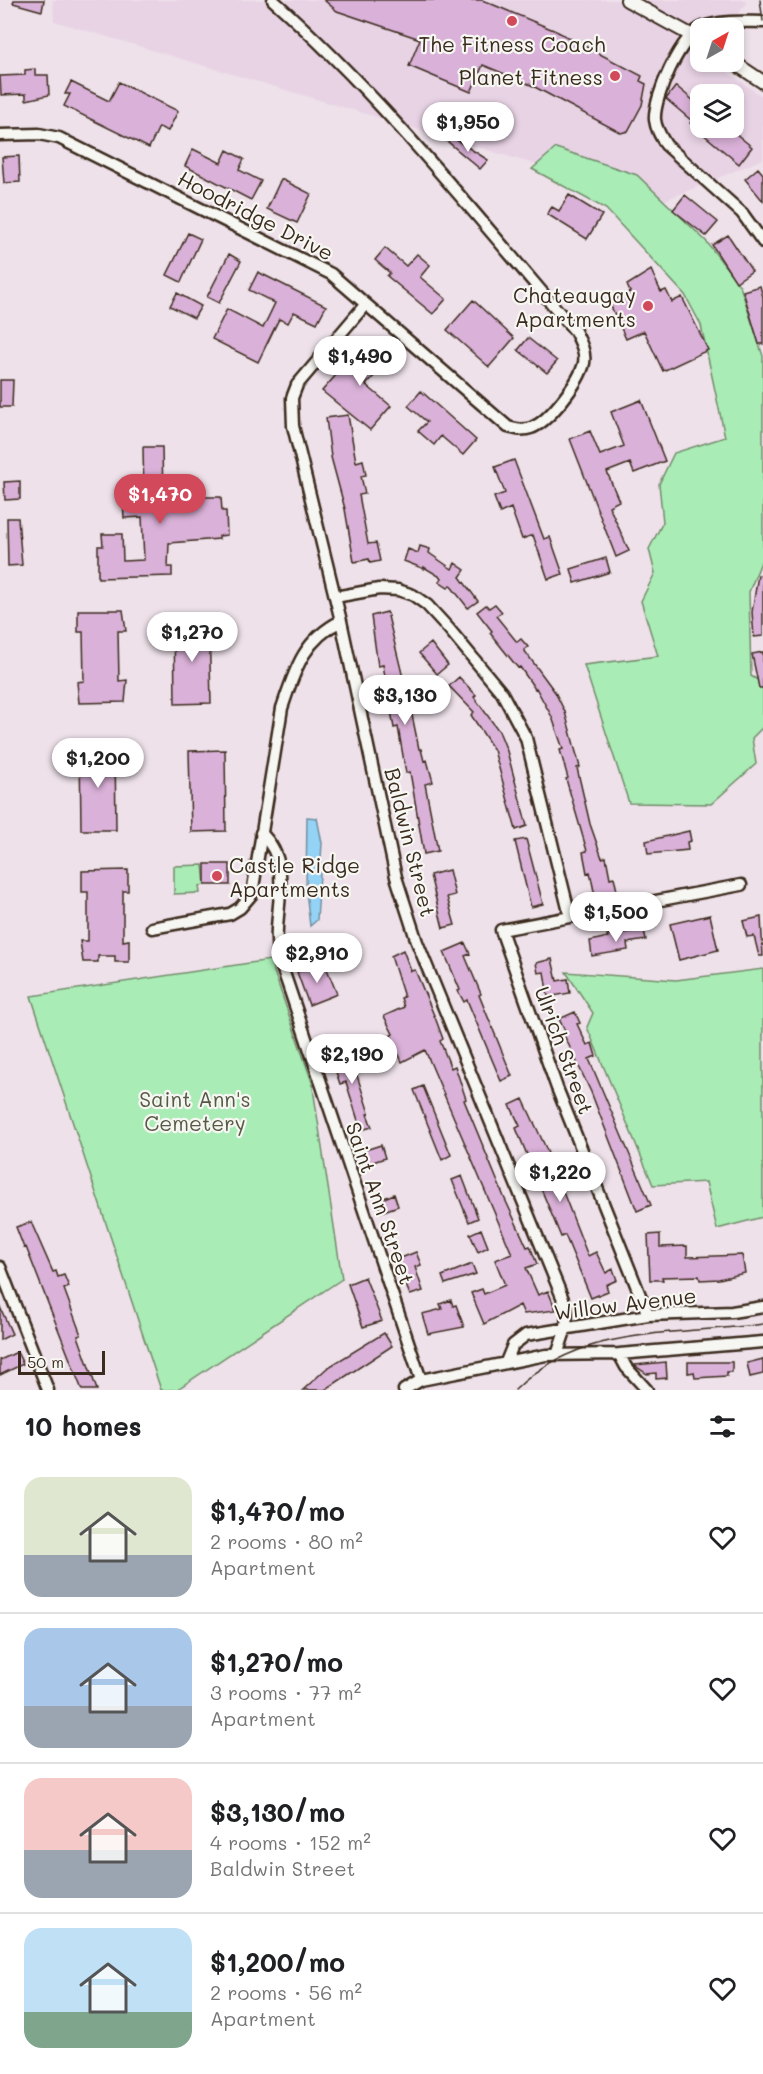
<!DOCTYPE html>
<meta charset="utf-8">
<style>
:root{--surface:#fff;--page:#f2f2f2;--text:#202124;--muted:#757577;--line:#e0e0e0;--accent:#d1495b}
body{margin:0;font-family:Mali,sans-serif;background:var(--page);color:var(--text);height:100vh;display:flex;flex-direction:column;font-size:22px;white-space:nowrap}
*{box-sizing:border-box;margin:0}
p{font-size:20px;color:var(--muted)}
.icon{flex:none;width:33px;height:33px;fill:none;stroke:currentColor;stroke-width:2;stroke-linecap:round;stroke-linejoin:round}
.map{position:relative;height:1390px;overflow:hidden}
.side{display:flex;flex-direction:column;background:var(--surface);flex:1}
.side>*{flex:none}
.needle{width:39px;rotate:39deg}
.buttons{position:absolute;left:690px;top:18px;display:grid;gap:12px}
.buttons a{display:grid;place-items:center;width:54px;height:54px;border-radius:12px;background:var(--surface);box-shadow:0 3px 9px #0003;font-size:30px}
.scale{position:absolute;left:18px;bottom:15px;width:87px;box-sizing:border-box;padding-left:6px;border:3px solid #3b2a1e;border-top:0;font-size:16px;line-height:21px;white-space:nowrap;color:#3b2a1e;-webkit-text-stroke:4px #f6f6f2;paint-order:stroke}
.price{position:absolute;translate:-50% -51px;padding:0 14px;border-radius:21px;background:#fff;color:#222;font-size:20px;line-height:39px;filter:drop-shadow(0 2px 3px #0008)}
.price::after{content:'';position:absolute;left:50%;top:36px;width:18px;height:14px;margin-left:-9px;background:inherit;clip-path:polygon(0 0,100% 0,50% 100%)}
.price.selected{background:var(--accent);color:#fff}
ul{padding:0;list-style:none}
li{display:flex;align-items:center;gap:18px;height:150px;padding:0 24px}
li+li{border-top:2px solid var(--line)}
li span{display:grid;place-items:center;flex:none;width:168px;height:120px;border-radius:18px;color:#555}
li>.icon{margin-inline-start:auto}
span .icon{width:72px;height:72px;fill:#fffc;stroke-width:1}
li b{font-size:26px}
h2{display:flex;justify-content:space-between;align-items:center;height:72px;padding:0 24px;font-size:26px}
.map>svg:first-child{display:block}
.built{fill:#e8d3e5;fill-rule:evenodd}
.green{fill:#a9ecb6;stroke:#728b6a;stroke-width:1.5}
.water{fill:#95d3f6;stroke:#718fa0;stroke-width:1.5}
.building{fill:#dab1d8;stroke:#3b2a1e;stroke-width:1.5}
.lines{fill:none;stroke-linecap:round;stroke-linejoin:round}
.minor-casing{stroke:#3b2a1e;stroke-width:15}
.tertiary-casing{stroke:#3b2a1e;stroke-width:16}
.minor{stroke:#f6f6f2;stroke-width:10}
.tertiary{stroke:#f6f6f2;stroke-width:12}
.tram{stroke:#3b2a1e;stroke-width:1.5}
.poi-dot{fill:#d1495b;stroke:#f6f6f2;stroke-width:2}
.labels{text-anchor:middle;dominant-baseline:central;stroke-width:4.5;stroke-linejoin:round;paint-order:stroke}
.poi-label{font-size:21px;fill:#3b2a1e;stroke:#f6f6f2;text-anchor:end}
.street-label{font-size:21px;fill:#3b2a1e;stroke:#f6f6f2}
.park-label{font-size:21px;fill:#565a44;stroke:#f6f6f2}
</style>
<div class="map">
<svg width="763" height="1390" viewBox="0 0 763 1390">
<rect width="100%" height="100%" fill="#eee1ea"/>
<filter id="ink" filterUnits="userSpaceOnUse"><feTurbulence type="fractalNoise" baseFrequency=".0167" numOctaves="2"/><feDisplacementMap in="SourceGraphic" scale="12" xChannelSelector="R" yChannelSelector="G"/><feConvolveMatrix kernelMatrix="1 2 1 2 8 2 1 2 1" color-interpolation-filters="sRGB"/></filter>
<g filter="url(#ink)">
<path class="built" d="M 53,0 L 746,0 L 746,4 L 726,28 L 700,28 L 700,62 L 713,62 L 763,97 L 763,159 L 661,202 L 54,21 ZM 700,94 L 734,94 L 734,128 L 700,128 Z"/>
<path class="green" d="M 556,148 L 637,175 L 706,241 L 740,286 L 763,356 L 763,557 L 749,592 L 751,676 L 763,683 L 763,727 L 752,738 L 756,764 L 711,804 L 629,803 L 584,665 L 658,656 L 641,601 L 655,573 L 649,549 L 663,522 L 659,484 L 674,453 L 725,437 L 701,325 L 685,295 L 606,209 L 532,169 Z
M 203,865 L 205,885 L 199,886 L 200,893 L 174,894 L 174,866 Z
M 270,960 L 312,1082 L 342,1279 L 176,1390 L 161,1390 L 31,996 Z
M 763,969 L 763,1217 L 717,1229 L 706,1182 L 653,1185 L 587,1027 L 593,1013 L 566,972 L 676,980 Z"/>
<path class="water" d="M 307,817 L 317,818 L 322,843 L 317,920 L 310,926 L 306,891 Z"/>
<path class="building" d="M 14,0 L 44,0 L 42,11 L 13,3 Z
M 324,0 L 482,0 L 556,31 L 642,76 L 640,81 L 646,84 L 642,105 L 628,131 L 621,133 L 531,85 L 483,65 L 471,92 L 409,66 L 420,39 L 337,11 Z
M 35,69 L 35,75 L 48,75 L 49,95 L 26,100 L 26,94 L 1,95 L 0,76 L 25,75 L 25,70 Z
M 71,82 L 109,101 L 119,82 L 178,111 L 168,131 L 159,127 L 149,148 L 64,106 L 70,94 L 65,94 Z
M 676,86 L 700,106 L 700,128 L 729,128 L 752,147 L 739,164 L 690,123 L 692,121 L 666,99 Z
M 450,136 L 488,160 L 480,169 L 447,141 Z
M 193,149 L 221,163 L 227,150 L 244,159 L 239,170 L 261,181 L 251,200 L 185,166 Z
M 19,156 L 20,182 L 4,183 L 2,157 Z
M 758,168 L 763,174 L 763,201 L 745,179 Z
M 281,179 L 311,194 L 297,223 L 267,209 Z
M 569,195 L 602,215 L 587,239 L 547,214 L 552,207 L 559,211 Z
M 685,195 L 718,222 L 706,236 L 673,210 Z
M 188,233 L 201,239 L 181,282 L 167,275 Z
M 728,235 L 752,271 L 736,282 L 712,245 Z
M 385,248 L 406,266 L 417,254 L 430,265 L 420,277 L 446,299 L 433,314 L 387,276 L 390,273 L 375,260 Z
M 229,254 L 241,261 L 219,303 L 207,297 Z
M 651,270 L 661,292 L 666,290 L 672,302 L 682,297 L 708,350 L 663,371 L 644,331 L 626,339 L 609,302 L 630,292 L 627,285 Z
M 258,272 L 326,306 L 317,323 L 294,312 L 288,323 L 279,319 L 258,362 L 212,339 L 227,309 L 263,328 L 275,303 L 249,290 Z
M 760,286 L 763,297 L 763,344 L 759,344 L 743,291 Z
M 177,293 L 201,306 L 194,318 L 170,306 Z
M 473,300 L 514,338 L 489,367 L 447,330 Z
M 528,338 L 557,361 L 547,373 L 518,350 Z
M 366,341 L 388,360 L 366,385 L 391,406 L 370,430 L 322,391 Z
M 0,380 L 13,380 L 12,407 L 0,407 Z
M 421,391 L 476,440 L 463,455 L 441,436 L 434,445 L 418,431 L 427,422 L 408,406 Z
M 641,400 L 665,461 L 634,473 L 630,463 L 607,472 L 619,501 L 609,506 L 629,551 L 616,557 L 570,439 L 590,431 L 600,455 L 624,446 L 611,412 Z
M 348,415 L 356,462 L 363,460 L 366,475 L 361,476 L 365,494 L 359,495 L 368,544 L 376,543 L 380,561 L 370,563 L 369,559 L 354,562 L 345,509 L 331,457 L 326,418 Z
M 143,447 L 162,447 L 163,497 L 221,497 L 222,511 L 226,511 L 227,535 L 219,536 L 219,539 L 169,543 L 168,567 L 172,567 L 172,576 L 98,578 L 98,546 L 103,546 L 102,534 L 122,534 L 123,561 L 144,560 L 142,517 L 124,518 L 123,498 L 144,498 Z
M 514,460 L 544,539 L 550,537 L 563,574 L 548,579 L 533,535 L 522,539 L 511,508 L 500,513 L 494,497 L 505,493 L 495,467 Z
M 20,481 L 20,499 L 5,500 L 4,482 Z
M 7,518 L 18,518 L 22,565 L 8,566 Z
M 420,546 L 430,549 L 429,553 L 452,569 L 455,563 L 465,570 L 460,577 L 478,601 L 468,608 L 450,585 L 448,588 L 439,582 L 442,578 L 424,567 L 424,569 L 404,561 L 408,549 L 418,553 Z
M 606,558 L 610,572 L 575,583 L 571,569 Z
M 758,575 L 763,576 L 763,636 L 754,637 L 752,612 Z
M 495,604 L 502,612 L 496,616 L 517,642 L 521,639 L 528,647 L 524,650 L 555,692 L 565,712 L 580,767 L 577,768 L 590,824 L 602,858 L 606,857 L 610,878 L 614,877 L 617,891 L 595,896 L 590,872 L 587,873 L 583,852 L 587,851 L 566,779 L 568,778 L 560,750 L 563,749 L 552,717 L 536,688 L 535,689 L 520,667 L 518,668 L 490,633 L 492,631 L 477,612 L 486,605 L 489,608 Z
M 78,610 L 123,610 L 126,631 L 118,631 L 119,681 L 127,680 L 125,702 L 79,703 L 77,682 L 84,681 L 83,632 L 78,632 Z
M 387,612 L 404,682 L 410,681 L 412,690 L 407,691 L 419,749 L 421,749 L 424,761 L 427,760 L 433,782 L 425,784 L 438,851 L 424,854 L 410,772 L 406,773 L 398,727 L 394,728 L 383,665 L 378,666 L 371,616 Z
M 174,622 L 209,622 L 211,703 L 175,704 Z
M 431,643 L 448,665 L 437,674 L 419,653 Z
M 763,652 L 763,688 L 759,688 L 752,654 Z
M 459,677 L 476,695 L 474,697 L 499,731 L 507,751 L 527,826 L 516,830 L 494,750 L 471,715 L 474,712 L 449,686 Z
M 80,748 L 115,748 L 116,830 L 81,830 Z
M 225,750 L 226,831 L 191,832 L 189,751 Z
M 689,831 L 691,841 L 687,842 L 688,850 L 648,854 L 646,841 Z
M 526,839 L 543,904 L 531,907 L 515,841 Z
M 205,864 L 230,864 L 230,885 L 205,885 Z
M 128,870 L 128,891 L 123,891 L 123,941 L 129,940 L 129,962 L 115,962 L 115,956 L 98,956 L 98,962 L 83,962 L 80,941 L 88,941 L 88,892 L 82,892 L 82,871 Z
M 449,870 L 455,895 L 447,897 L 455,925 L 443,928 L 430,875 Z
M 710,915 L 718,950 L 679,960 L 670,924 Z
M 761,917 L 763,956 L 759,956 L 754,936 L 747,937 L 743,921 Z
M 644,930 L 646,940 L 627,943 L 628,950 L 592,956 L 590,941 L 608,937 L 607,935 Z
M 465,943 L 470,954 L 465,956 L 481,994 L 479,995 L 512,1076 L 501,1081 L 467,1000 L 464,1002 L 458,991 L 460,990 L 444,952 Z
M 403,950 L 411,971 L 415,970 L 436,1020 L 443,1039 L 440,1041 L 451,1068 L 455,1066 L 466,1099 L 464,1100 L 504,1197 L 527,1247 L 530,1246 L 537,1264 L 526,1268 L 538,1295 L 548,1291 L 556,1310 L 524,1314 L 520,1305 L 484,1324 L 471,1293 L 482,1289 L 484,1294 L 505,1285 L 495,1260 L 512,1254 L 425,1050 L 402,1062 L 391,1035 L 393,1034 L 384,1016 L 404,1007 L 401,998 L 404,997 L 391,956 Z
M 552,959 L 557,981 L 568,979 L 570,993 L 548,997 L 544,972 L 538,973 L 536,963 Z
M 325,964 L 337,994 L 309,1005 L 297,972 Z
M 575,1012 L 580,1023 L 577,1024 L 587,1045 L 592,1043 L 596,1056 L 589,1059 L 651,1205 L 637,1211 L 591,1092 L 564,1035 L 566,1033 L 559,1019 Z
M 347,1044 L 369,1113 L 367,1114 L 372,1127 L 361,1130 L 346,1082 L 340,1084 L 336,1072 L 340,1071 L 332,1050 Z
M 423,1086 L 451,1155 L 442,1160 L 414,1090 Z
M 523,1099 L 545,1146 L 588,1256 L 596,1252 L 606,1273 L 613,1269 L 617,1280 L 606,1285 L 608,1291 L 591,1298 L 565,1235 L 561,1237 L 516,1128 L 520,1126 L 510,1105 Z
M 381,1145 L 385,1158 L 367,1164 L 362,1151 Z
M 462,1176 L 478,1218 L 469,1222 L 452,1180 Z
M 394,1194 L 398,1206 L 381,1212 L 377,1201 Z
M 31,1222 L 53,1272 L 56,1271 L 58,1277 L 64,1275 L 69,1287 L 64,1289 L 81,1335 L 78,1336 L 97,1390 L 82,1390 L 26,1247 L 24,1248 L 16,1227 Z
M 481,1229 L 488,1247 L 478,1252 L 470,1234 Z
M 660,1234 L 660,1247 L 687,1246 L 687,1257 L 742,1255 L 745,1273 L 719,1279 L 700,1280 L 699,1276 L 662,1277 L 663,1280 L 650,1280 L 648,1235 Z
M 416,1252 L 421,1265 L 415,1267 L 423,1291 L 410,1295 L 396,1260 Z
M 472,1264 L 476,1274 L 445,1284 L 442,1276 Z
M 365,1277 L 382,1321 L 363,1327 L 348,1284 Z
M 451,1300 L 453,1306 L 456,1305 L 464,1327 L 428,1334 L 422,1314 L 442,1309 L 440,1304 Z
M 0,1307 L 12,1334 L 0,1340 Z
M 384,1333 L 392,1346 L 325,1390 L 303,1390 L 327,1368 Z
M 17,1352 L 23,1364 L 0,1375 L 0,1360 Z
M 763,1359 L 763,1374 L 750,1377 L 747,1363 Z
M 666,1362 L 667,1378 L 656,1379 L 656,1373 L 647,1374 L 634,1365 Z
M 688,1362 L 732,1362 L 732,1372 L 727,1372 L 727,1376 L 695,1378 L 694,1372 L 688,1373 Z"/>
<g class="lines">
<defs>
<path id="minor" d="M 763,22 C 744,22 721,20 703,27 C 681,35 653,98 655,120 C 656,129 661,137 666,145 L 742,213 L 763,242
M 0,135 L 39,134 L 59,138 L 331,274 L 508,427 C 516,429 522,431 531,428 C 549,422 580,381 584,363 C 586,352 580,341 575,331 C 478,218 384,99 273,0
M 365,305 L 297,385 L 292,398 L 293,426 L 341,621 L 396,877 L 417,942 L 567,1309 L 566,1328 L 557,1355
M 335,597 L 379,589 L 398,590 L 413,595 L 427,605 L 449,629 L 502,693 L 526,738 L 570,916
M 261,833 C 298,868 269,915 279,958 L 421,1380
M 152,928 L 230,914 L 240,908 L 252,894 L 282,708 C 295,670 303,640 341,621
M 0,1267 L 48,1390
M 648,1315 L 557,1088 L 501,930 L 741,885
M 619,1354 L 626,1367 L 647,1390
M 506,1362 L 513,1345 L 526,1335 L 648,1315 L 732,1312 L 763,1307
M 404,1390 L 421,1380 L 546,1355 L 619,1354 L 763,1342"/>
<path id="tertiary" d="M 627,0 L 700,40
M 733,62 L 763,82"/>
</defs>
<use href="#minor" class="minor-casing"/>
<use href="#tertiary" class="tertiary-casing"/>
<use href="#minor" class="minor"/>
<use href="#tertiary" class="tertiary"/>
<path class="tram" d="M 760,0 L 763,21
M 515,1390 C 582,1324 676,1336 763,1324"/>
</g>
</g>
<g class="poi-dot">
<circle cx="512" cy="21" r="6"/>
<circle cx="615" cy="76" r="6"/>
<circle cx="648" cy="306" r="6"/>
<circle cx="217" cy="876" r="6"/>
</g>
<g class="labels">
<g class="poi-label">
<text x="512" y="43" text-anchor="middle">The Fitness Coach</text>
<text x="603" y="76">Planet Fitness</text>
<text x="636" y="294">Chateaugay<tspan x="636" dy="24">Apartments</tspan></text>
<text x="229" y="864" text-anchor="start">Castle Ridge<tspan x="229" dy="24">Apartments</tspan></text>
</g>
<g class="street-label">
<text transform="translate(256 215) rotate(27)">Hoodridge Drive</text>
<text transform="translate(411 842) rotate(76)">Baldwin Street</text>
<text transform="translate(565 1050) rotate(70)">Ulrich Street</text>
<text transform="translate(381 1203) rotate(71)">Saint Ann Street</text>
<text transform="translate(625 1303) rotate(-7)">Willow Avenue</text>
</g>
<g class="park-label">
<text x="195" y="1098">Saint Ann's<tspan x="195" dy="24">Cemetery</tspan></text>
</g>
</g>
</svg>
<div class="buttons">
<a><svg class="needle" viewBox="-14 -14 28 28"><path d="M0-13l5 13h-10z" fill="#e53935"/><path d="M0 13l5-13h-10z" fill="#757577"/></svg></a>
<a><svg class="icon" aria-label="layers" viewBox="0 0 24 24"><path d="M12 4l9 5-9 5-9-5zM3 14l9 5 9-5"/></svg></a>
</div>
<div class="scale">50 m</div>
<b class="price" style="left:468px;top:153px">$1,950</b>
<b class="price" style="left:360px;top:387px">$1,490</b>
<b class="price selected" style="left:160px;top:525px">$1,470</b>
<b class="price" style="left:192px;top:663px">$1,270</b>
<b class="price" style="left:405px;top:726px">$3,130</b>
<b class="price" style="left:98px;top:789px">$1,200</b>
<b class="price" style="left:616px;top:943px">$1,500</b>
<b class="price" style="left:317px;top:984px">$2,910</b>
<b class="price" style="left:352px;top:1085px">$2,190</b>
<b class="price" style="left:560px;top:1203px">$1,220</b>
</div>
<section class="side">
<h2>10 homes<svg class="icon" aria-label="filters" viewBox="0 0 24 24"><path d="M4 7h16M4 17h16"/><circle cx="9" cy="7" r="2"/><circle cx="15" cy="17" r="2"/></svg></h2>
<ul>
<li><span style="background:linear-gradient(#dfe7d0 65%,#9aa5b1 0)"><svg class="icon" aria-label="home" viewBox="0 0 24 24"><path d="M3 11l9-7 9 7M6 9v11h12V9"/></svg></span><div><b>$1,470/mo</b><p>2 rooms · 80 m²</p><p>Apartment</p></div><svg class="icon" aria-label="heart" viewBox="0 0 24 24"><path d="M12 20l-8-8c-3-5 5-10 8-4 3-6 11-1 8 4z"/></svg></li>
<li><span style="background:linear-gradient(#a9c7e8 65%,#9aa5b1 0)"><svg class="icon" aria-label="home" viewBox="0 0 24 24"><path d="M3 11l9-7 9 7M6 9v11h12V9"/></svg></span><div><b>$1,270/mo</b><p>3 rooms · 77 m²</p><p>Apartment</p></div><svg class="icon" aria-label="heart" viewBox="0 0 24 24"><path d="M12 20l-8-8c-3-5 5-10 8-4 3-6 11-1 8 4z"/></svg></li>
<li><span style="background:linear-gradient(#f6c9c9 60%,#9aa5b1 0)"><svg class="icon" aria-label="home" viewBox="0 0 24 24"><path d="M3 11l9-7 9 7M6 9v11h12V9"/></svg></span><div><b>$3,130/mo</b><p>4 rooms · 152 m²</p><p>Baldwin Street</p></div><svg class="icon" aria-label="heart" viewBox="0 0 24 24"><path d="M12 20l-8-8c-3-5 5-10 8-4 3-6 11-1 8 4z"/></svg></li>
<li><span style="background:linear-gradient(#bfe0f5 70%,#7fa58c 0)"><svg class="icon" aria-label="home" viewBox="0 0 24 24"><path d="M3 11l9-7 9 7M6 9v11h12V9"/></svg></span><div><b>$1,200/mo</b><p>2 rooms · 56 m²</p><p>Apartment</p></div><svg class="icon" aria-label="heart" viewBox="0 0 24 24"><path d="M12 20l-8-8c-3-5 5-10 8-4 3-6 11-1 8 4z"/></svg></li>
</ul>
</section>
